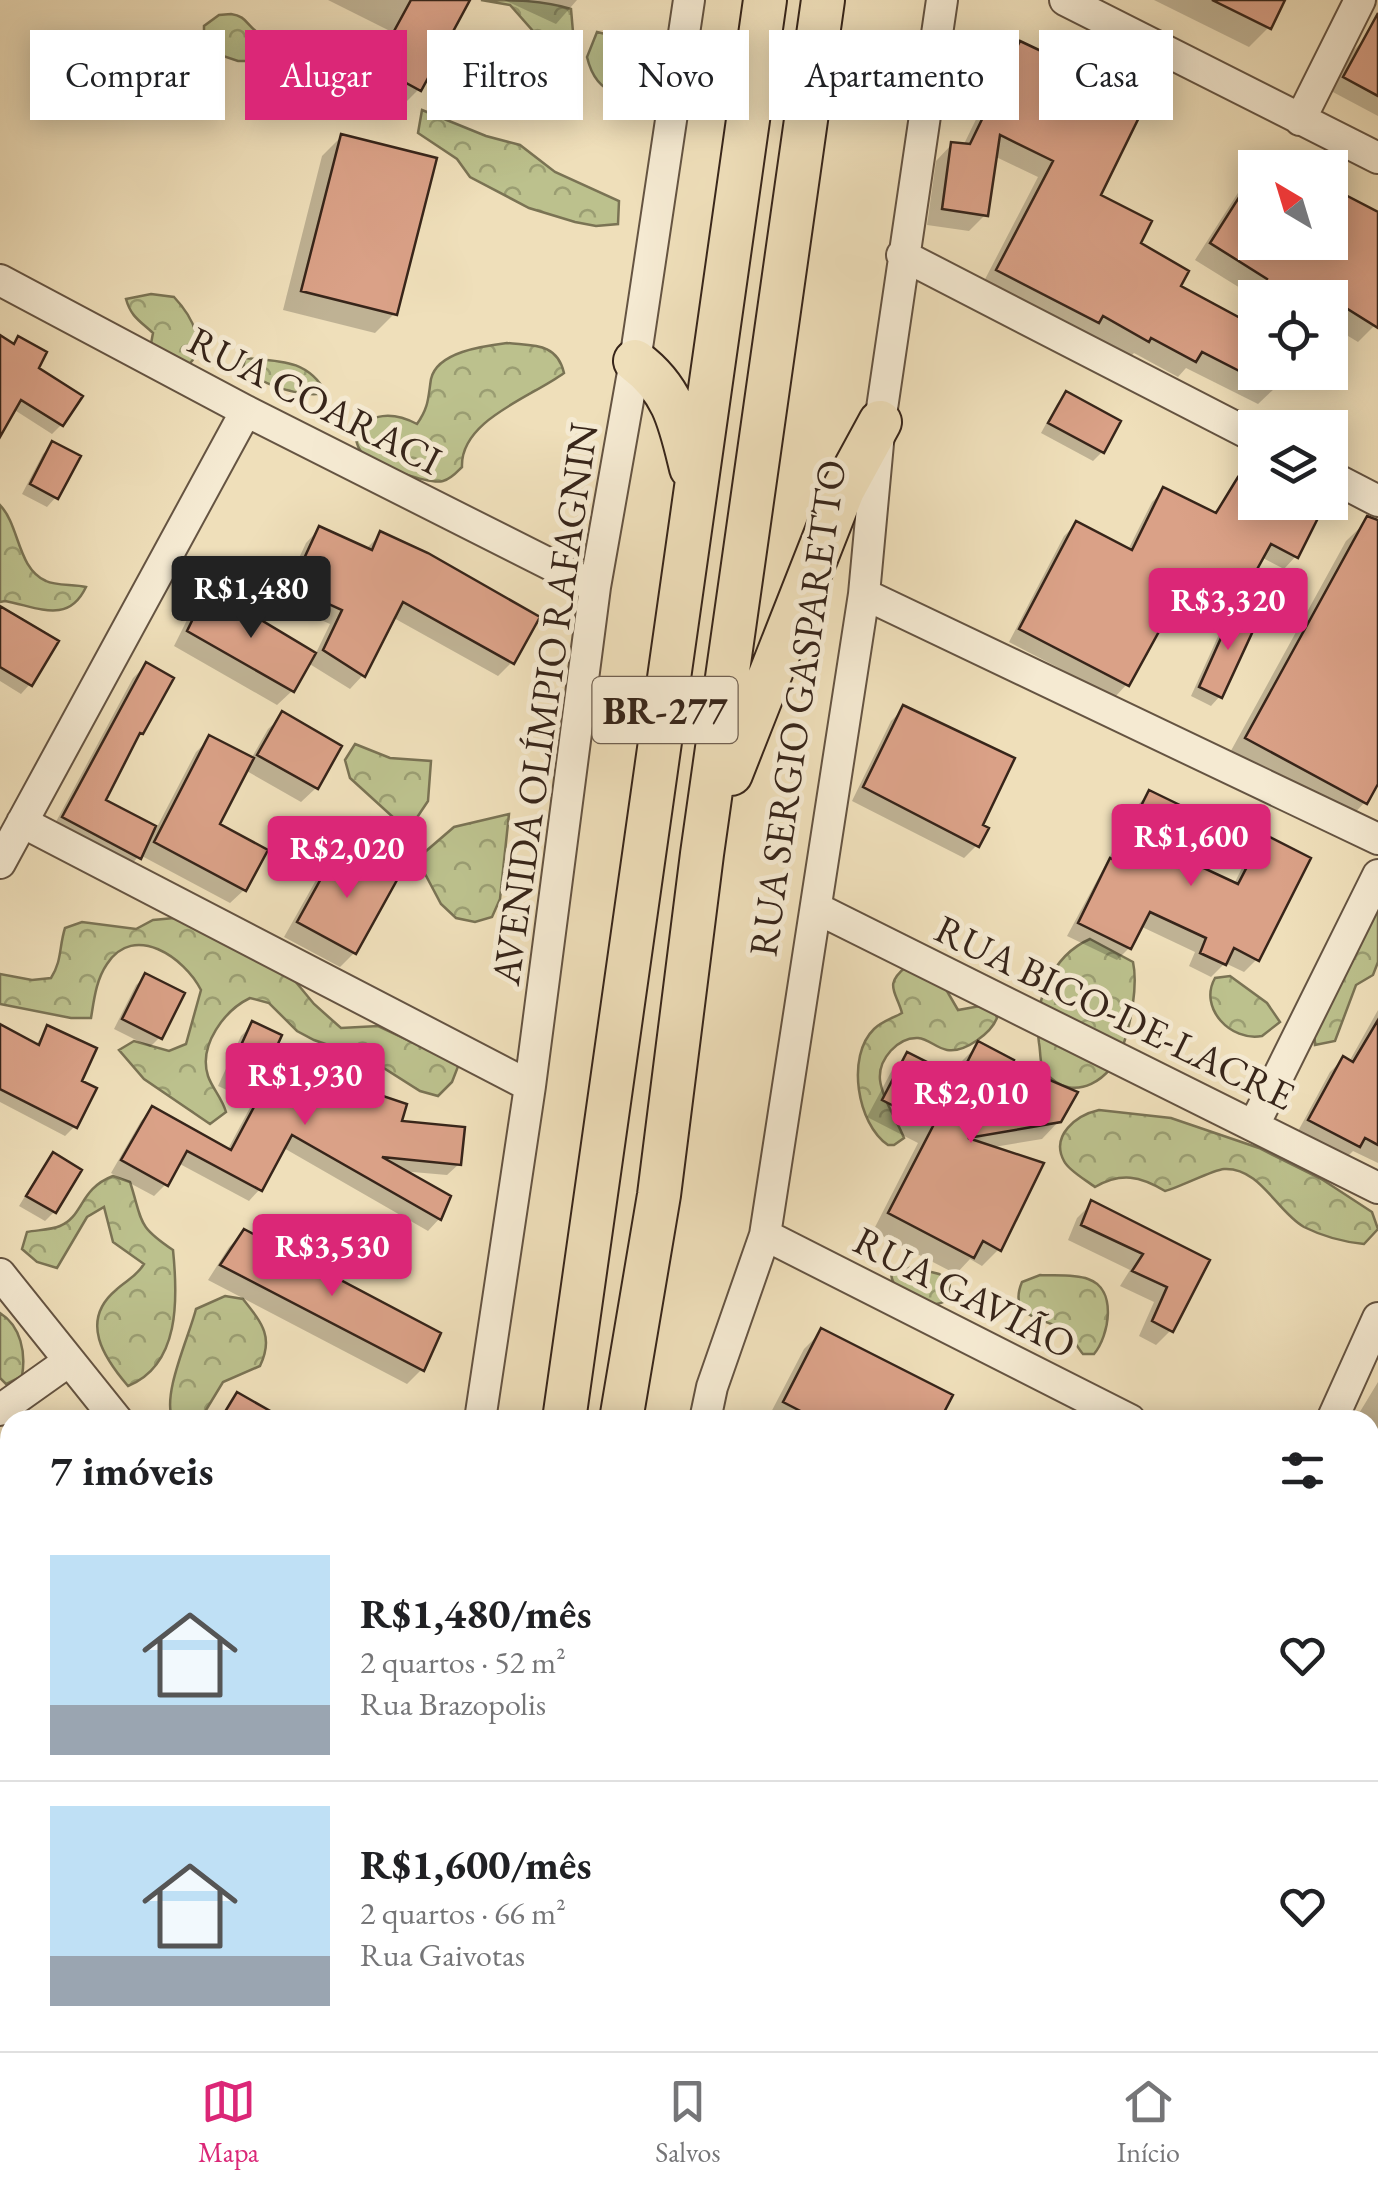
<!DOCTYPE html>
<html lang="pt">
<meta charset="utf-8">
<style>
:root{--surface:#fff;--page:#f6f6f6;--text:#202124;--muted:#757577;--line:#e0e0e0;--accent:#db2777}
body{margin:0;font-family:"EB Garamond",serif;background:var(--page);color:var(--text);height:100vh;display:flex;flex-direction:column;font-size:38px;white-space:nowrap}
*{box-sizing:border-box;margin:0}
p{font-size:32px;color:var(--muted)}
.icon{flex:none;width:55px;height:55px;fill:none;stroke:currentColor;stroke-width:2;stroke-linecap:round;stroke-linejoin:round}
.map{position:relative;flex:1;overflow:hidden}
.drawer{position:absolute;left:0px;top:1410px;width:1380px;height:642px;display:flex;flex-direction:column;background:var(--surface);border-radius:30px 30px 0 0;box-shadow:0 5px 25px #0003}
.drawer>*{flex:none}
.banner{position:absolute;left:30px;top:30px;width:1320px;height:90px;display:flex;gap:20px}
.needle{width:65px;rotate:322deg}
.buttons{position:absolute;left:1238px;top:150px;display:grid;gap:20px}
.buttons a{display:grid;place-items:center;width:110px;height:110px;border-radius:0px;background:var(--surface);box-shadow:0 5px 25px #0003;font-size:50px}
.price{position:absolute;translate:-50% -85px;padding:0 22px;border-radius:10px;background:var(--accent);color:#fff;font-size:32px;line-height:65px;filter:drop-shadow(0 2px 5px #0008)}
.price::after{content:'';position:absolute;left:50%;top:60px;width:30px;height:22px;margin-left:-15px;background:inherit;clip-path:polygon(0 0,100% 0,50% 100%)}
.price.current{background:#222;color:#fff}
ul{padding:0;list-style:none}
li{display:flex;align-items:center;gap:30px;height:250px;padding:0 50px}
li+li{border-top:2px solid var(--line)}
li span{display:grid;place-items:center;flex:none;width:280px;height:200px;border-radius:0px;color:#555}
li>.icon{margin-inline-start:auto}
span .icon{width:120px;height:120px;fill:#fffc;stroke-width:1}
li b{font-size:42px}
h2{display:flex;justify-content:space-between;align-items:center;height:120px;padding:0 50px;font-size:42px}
.pill{padding:0 35px;border-radius:0px;background:var(--surface);box-shadow:0 5px 25px #0003;font-size:35px;line-height:90px}
.pill.current{background:var(--accent);color:#fff}
.menu{display:flex;justify-content:space-around;align-items:center;height:140px;border-top:2px solid var(--line);background:var(--surface);font-size:28px;color:var(--muted)}
.menu a{display:grid;justify-items:center;gap:5px}
.menu .current{color:var(--accent)}
.map>svg:first-child{display:block}
.forest{fill:url(#forest-crowns);stroke:#7a7354;stroke-width:2.5}
.shadow{fill:#0003}
.building{fill:#daa187;stroke:#37251a;stroke-width:2.5}
.lines{fill:none;stroke-linecap:round;stroke-linejoin:round}
.minor-casing{stroke:#655442;stroke-width:34}
.major-casing{stroke:#37251a;stroke-width:41}
.highway-casing{stroke:#37251a;stroke-width:46}
.minor{stroke:#f5ead2;stroke-width:30}
.major{stroke:#efdfba;stroke-width:38}
.highway{stroke:#efdfba;stroke-width:42}
.labels{text-anchor:middle;dominant-baseline:central;stroke-width:10;stroke-linejoin:round;paint-order:stroke}
.shield{fill:#f5ead2;stroke:#706051;stroke-width:2.5}
.shield-label{font-size:38px;font-weight:bold;fill:#37251a}
.street-label{font-size:40px;fill:#37251a;stroke:#f5ead2}
</style>
<div class="map">
<svg width="1378" height="2051" viewBox="0 0 1378 2051">
<defs>
<pattern id="forest-crowns" width="20" height="18" patternUnits="userSpaceOnUse" patternTransform="scale(2.5)"><rect width="20" height="18" fill="#bcc18d"/><path d="M2 6a3 3 0 1 1 6 0M12 15a3 3 0 1 1 6 0" fill="none" stroke="#9a9d72"/></pattern>
</defs>
<rect width="100%" height="100%" fill="#efdfba"/>
<filter id="stains"><feTurbulence type="fractalNoise" baseFrequency=".002" numOctaves="4"/><feColorMatrix values="0 0 0 0 .2 0 0 0 0 .09 0 0 0 0 .02 0 0 0 .5 -.17"/></filter>
<radialGradient id="worn" r=".72"><stop offset=".6" stop-color="#630" stop-opacity="0"/><stop offset="1" stop-color="#630" stop-opacity=".3"/></radialGradient>
<path class="forest" d="M 481,0 C 512,0 542,0 571,9 L 573,32 L 565,41 L 541,40 L 510,5 Z
M 231,14 C 246,16 246,24 257,32 C 262,36 267,34 273,36 C 292,42 321,67 326,86 L 290,75 L 269,61 L 238,61 L 220,55 L 204,38 L 204,26 L 219,15 Z
M 597,32 L 618,37 L 635,62 L 645,68 L 646,75 L 616,93 C 599,88 591,74 587,57 Z
M 422,110 L 486,136 L 520,145 L 555,172 L 619,201 L 618,224 L 596,226 L 575,222 L 529,208 L 470,177 L 457,159 L 418,133 Z
M 151,294 L 174,297 C 191,315 212,350 184,368 L 150,349 L 153,333 C 140,321 131,317 126,299 Z
M 507,343 C 532,346 557,342 564,373 C 532,397 460,420 462,467 C 457,472 451,479 443,481 C 430,485 378,466 366,457 C 359,452 357,444 355,436 C 369,411 394,412 417,424 C 429,407 428,398 431,379 C 437,352 483,346 507,343 Z
M 245,358 C 278,361 308,359 326,393 C 300,398 264,385 243,369 Z
M 0,505 C 20,526 17,568 46,581 C 56,586 74,584 86,587 C 68,625 38,607 5,601 L 0,602 Z
M 355,744 L 390,758 L 431,761 L 428,801 L 416,819 L 395,819 L 350,778 L 345,760 Z
M 509,814 L 500,899 L 492,917 L 475,922 L 456,918 L 441,904 L 423,870 L 425,852 L 454,827 Z
M 1378,886 L 1378,962 L 1373,975 L 1356,985 L 1335,1041 L 1315,1045 L 1314,1026 Z
M 174,918 L 290,975 L 314,1004 L 341,1028 L 378,1026 L 459,1064 L 452,1082 L 438,1096 L 420,1091 L 371,1060 L 314,1040 L 297,1031 L 269,1003 L 250,998 C 225,1010 198,1045 208,1076 C 212,1088 222,1098 226,1112 L 210,1124 L 144,1079 L 119,1050 L 134,1041 L 169,1051 L 186,1044 L 201,990 C 185,958 134,922 107,964 C 96,980 94,1000 91,1018 L 71,1018 L 0,1004 L 0,974 L 32,980 L 51,978 C 62,961 59,947 65,928 L 82,922 L 136,929 L 153,920 Z
M 1090,939 L 1133,962 C 1138,985 1131,1023 1123,1046 C 1113,1078 1074,1106 1046,1073 C 1039,1065 1041,1053 1039,1043 C 1033,1003 1051,956 1090,939 Z
M 907,966 L 940,979 L 958,1010 L 980,1006 L 995,1012 L 997,1018 C 991,1033 965,1053 947,1050 C 936,1048 929,1039 918,1038 C 898,1037 878,1059 880,1080 C 882,1098 897,1120 904,1138 L 894,1145 L 888,1145 C 857,1124 846,1056 874,1029 C 881,1022 893,1018 902,1013 C 896,991 883,985 907,966 Z
M 1230,976 L 1267,1003 L 1280,1022 L 1262,1036 C 1231,1042 1198,1008 1215,978 Z
M 1099,1110 L 1171,1118 L 1259,1148 L 1323,1180 L 1372,1212 L 1378,1229 L 1364,1244 C 1344,1242 1322,1236 1304,1227 C 1277,1212 1260,1167 1224,1169 C 1212,1170 1181,1187 1165,1191 C 1140,1176 1121,1172 1095,1187 C 1086,1180 1069,1171 1064,1161 C 1050,1135 1077,1115 1099,1110 Z
M 113,1176 L 130,1182 C 143,1222 136,1225 173,1250 C 178,1299 180,1365 128,1386 C 104,1358 79,1321 116,1290 C 127,1280 136,1277 144,1264 L 113,1242 L 104,1207 L 87,1217 L 57,1268 L 37,1262 L 22,1249 L 27,1232 C 37,1230 51,1230 60,1226 C 84,1216 79,1189 113,1176 Z
M 912,1267 L 939,1274 L 950,1281 L 949,1299 C 929,1313 894,1299 891,1274 Z
M 1040,1275 C 1054,1276 1074,1274 1088,1279 C 1118,1289 1109,1336 1094,1354 L 1083,1354 C 1076,1346 1072,1334 1063,1329 C 1043,1318 1007,1318 1022,1282 Z
M 225,1296 L 243,1299 C 262,1323 274,1337 260,1366 L 223,1382 L 200,1420 L 173,1420 C 161,1396 189,1337 196,1309 Z
M 0,1313 C 21,1326 26,1353 22,1376 L 6,1384 L 0,1378 Z
M 10,1436 L 10,1492 L 0,1497 L 0,1444 Z
M 0,1598 L 10,1604 L 10,1646 L 0,1644 Z
M 1370,1900 L 1378,1905 L 1378,1969 L 1370,1992 Z
M 1287,2043 L 1287,2042 L 1348,2043 L 1341,2051 L 1288,2051 Z"/>
<path class="shadow" d="M 328,0 L 467,0 L 419,89 L 400,108 L 358,86 L 388,30 Z
M 504,0 L 577,0 L 556,24 Z
M 1154,0 L 1283,0 L 1269,27 L 1249,47 Z
M 1367,36 L 1378,42 L 1378,116 L 1331,91 L 1354,50 Z
M 1021,44 L 1098,196 L 1178,287 L 1240,320 L 1253,296 L 1195,260 L 1243,185 L 1255,173 L 1255,242 L 1330,242 L 1330,190 L 1378,214 L 1378,319 L 1375,325 L 1358,342 L 1330,325 L 1330,298 L 1255,298 L 1255,372 L 1282,372 L 1275,388 L 1258,404 L 1186,368 L 1178,377 L 1134,353 L 1131,356 L 1087,332 L 1080,338 L 981,287 L 1038,177 L 994,156 L 985,215 L 969,231 L 927,225 L 936,161 L 952,144 L 963,146 L 1005,60 Z
M 341,137 L 394,314 L 375,333 L 283,310 L 322,156 Z
M 0,338 L 12,346 L 18,339 L 35,369 L 61,425 L 52,434 L 13,409 L 0,428 Z
M 1066,394 L 1102,452 L 1093,461 L 1041,433 L 1057,404 Z
M 53,444 L 56,497 L 47,507 L 22,494 L 43,454 Z
M 1239,480 L 1255,489 L 1255,502 L 1296,556 L 1284,569 L 1261,557 L 1236,603 L 1223,615 L 1179,590 L 1127,684 L 1115,697 L 1009,642 L 1064,536 L 1076,524 L 1128,550 L 1152,502 L 1164,490 L 1213,514 Z
M 1366,522 L 1378,529 L 1378,779 L 1365,802 L 1346,822 L 1227,758 L 1346,541 Z
M 319,529 L 367,548 L 381,534 L 512,662 L 498,676 L 392,617 L 363,675 L 350,689 L 308,663 L 292,691 L 277,705 L 174,646 L 194,606 L 208,592 L 315,655 L 330,624 L 279,601 L 306,543 Z
M 1234,612 L 1220,696 L 1211,706 L 1191,696 L 1225,621 Z
M 0,617 L 30,684 L 21,694 L 0,681 Z
M 146,665 L 141,733 L 133,741 L 103,801 L 156,829 L 196,752 L 210,738 L 251,759 L 268,729 L 283,715 L 339,747 L 316,788 L 301,802 L 245,770 L 217,825 L 244,890 L 230,903 L 140,855 L 126,870 L 51,831 L 133,678 Z
M 904,708 L 979,826 L 977,845 L 964,858 L 852,801 L 891,721 Z
M 1149,793 L 1164,852 L 1234,884 L 1251,850 L 1264,837 L 1257,959 L 1244,972 L 1225,963 L 1211,977 L 1189,966 L 1195,952 L 1140,926 L 1129,948 L 1117,960 L 1067,936 L 1137,806 Z
M 338,851 L 354,953 L 340,967 L 284,937 L 324,866 Z
M 146,976 L 160,1037 L 150,1047 L 114,1029 L 136,985 Z
M 1378,1010 L 1378,1163 L 1353,1151 L 1345,1159 L 1297,1133 L 1330,1072 L 1343,1059 L 1349,1062 Z
M 253,1024 L 273,1047 L 352,1088 L 459,1164 L 447,1175 L 401,1171 L 448,1198 L 439,1219 L 428,1231 L 282,1147 L 260,1189 L 249,1201 L 178,1163 L 166,1184 L 154,1196 L 111,1173 L 141,1121 L 152,1109 L 227,1151 L 253,1102 L 218,1086 L 241,1036 Z
M 0,1027 L 35,1046 L 48,1028 L 79,1082 L 75,1126 L 65,1136 L 0,1102 Z
M 979,1044 L 1009,1065 L 1059,1121 L 1042,1139 L 988,1148 L 999,1249 L 982,1266 L 970,1259 L 956,1274 L 873,1231 L 918,1143 L 867,1117 L 891,1072 L 908,1055 L 953,1078 L 962,1061 Z
M 53,1155 L 79,1171 L 54,1212 L 45,1221 L 19,1206 L 44,1165 Z
M 1092,1203 L 1206,1261 L 1171,1330 L 1156,1345 L 1139,1336 L 1154,1302 L 1120,1286 L 1130,1270 L 1068,1240 L 1077,1218 Z
M 244,1232 L 422,1369 L 407,1384 L 208,1280 L 229,1247 Z
M 822,1331 L 943,1408 L 964,1420 L 767,1420 L 804,1349 Z
M 1378,1382 L 1378,1506 L 1370,1503 L 1370,1420 L 1355,1420 Z
M 10,1524 L 10,1581 L 0,1589 L 0,1531 Z
M 1378,1615 L 1378,1692 L 1370,1688 L 1370,1631 Z
M 1,1666 L 10,1678 L 10,1776 L 0,1781 Z
M 1370,1758 L 1378,1762 L 1378,1837 L 1370,1832 Z
M 1068,2042 L 1185,2042 L 1181,2051 L 1085,2051 Z
M 1192,2042 L 1220,2042 L 1237,2051 L 1208,2051 Z
M 1231,2042 L 1264,2042 L 1260,2051 L 1248,2051 Z
M 1294,2042 L 1319,2042 L 1311,2051 Z"/>
<path class="building" d="M 411,0 L 470,0 L 421,91 L 375,66 Z
M 1212,0 L 1285,0 L 1271,29 Z
M 1378,13 L 1378,96 L 1343,77 Z
M 1020,41 L 1147,101 L 1101,195 L 1152,221 L 1141,243 L 1189,271 L 1181,286 L 1255,326 L 1255,379 L 1202,352 L 1196,362 L 1151,338 L 1149,342 L 1103,316 L 1099,323 L 996,270 L 1053,161 L 1000,135 L 988,216 L 942,209 L 951,142 L 970,144 Z
M 341,134 L 437,158 L 397,315 L 301,291 Z
M 1255,172 L 1255,242 L 1330,242 L 1330,187 L 1378,212 L 1378,328 L 1330,298 L 1258,298 L 1267,279 L 1210,243 Z
M 0,335 L 14,344 L 18,336 L 47,352 L 39,368 L 83,396 L 63,426 L 21,400 L 0,437 Z
M 1066,391 L 1121,421 L 1104,453 L 1048,423 Z
M 52,441 L 81,456 L 58,499 L 30,484 Z
M 1238,477 L 1255,486 L 1255,502 L 1326,502 L 1298,558 L 1271,544 L 1238,604 L 1189,577 L 1129,686 L 1019,629 L 1076,521 L 1132,550 L 1163,487 L 1216,513 Z
M 1367,516 L 1378,520 L 1378,784 L 1367,804 L 1245,738 Z
M 319,526 L 372,550 L 380,531 L 428,553 L 540,617 L 514,664 L 403,602 L 365,677 L 323,650 L 342,610 L 291,587 Z
M 208,588 L 316,653 L 294,692 L 187,631 Z
M 0,606 L 59,641 L 32,686 L 0,667 Z
M 1234,609 L 1258,620 L 1222,698 L 1199,687 Z
M 146,662 L 174,678 L 143,734 L 140,733 L 106,800 L 156,826 L 141,859 L 62,817 Z
M 903,705 L 1015,758 L 983,825 L 989,828 L 979,847 L 863,787 Z
M 282,711 L 342,746 L 318,789 L 257,755 Z
M 209,735 L 254,758 L 220,824 L 268,850 L 246,891 L 154,842 Z
M 1149,790 L 1188,809 L 1167,851 L 1238,884 L 1264,834 L 1311,858 L 1259,961 L 1234,948 L 1226,965 L 1200,953 L 1206,938 L 1150,912 L 1131,949 L 1078,923 L 1110,858 L 1114,860 Z
M 338,848 L 397,880 L 356,954 L 297,922 Z
M 145,973 L 185,993 L 162,1039 L 122,1019 Z
M 1378,1020 L 1378,1145 L 1365,1138 L 1360,1147 L 1308,1120 L 1343,1056 L 1353,1062 Z
M 252,1021 L 282,1035 L 277,1046 L 358,1080 L 356,1087 L 407,1104 L 402,1121 L 465,1127 L 461,1165 L 382,1157 L 451,1196 L 441,1220 L 292,1135 L 262,1191 L 187,1151 L 168,1186 L 121,1160 L 152,1106 L 231,1150 L 263,1090 L 228,1074 Z
M 0,1024 L 39,1045 L 47,1025 L 97,1048 L 82,1081 L 97,1088 L 77,1128 L 0,1089 Z
M 978,1041 L 1014,1060 L 1012,1064 L 1078,1092 L 1061,1122 L 968,1138 L 1044,1163 L 1001,1251 L 983,1241 L 974,1258 L 888,1213 L 933,1126 L 882,1100 L 907,1052 L 959,1078 Z
M 53,1152 L 82,1170 L 56,1213 L 26,1196 Z
M 1091,1200 L 1210,1260 L 1173,1332 L 1152,1321 L 1167,1287 L 1132,1271 L 1143,1254 L 1081,1225 Z
M 244,1229 L 441,1333 L 424,1371 L 220,1265 Z
M 821,1328 L 953,1395 L 940,1420 L 818,1420 L 783,1402 Z
M 237,1392 L 286,1420 L 220,1420 Z"/>
<g class="lines">
<defs>
<path id="minor" d="M 1065,0 L 1378,158
M 1300,120 L 1360,0
M 902,255 L 1255,437
M 0,280 L 246,411 L 595,587
M 1330,476 L 1378,501
M 864,594 L 1378,839
M 22,822 L 530,1086
M 0,863 L 246,411
M 816,908 L 1378,1188
M 1254,1125 L 1378,875
M 765,1235 L 1130,1420
M 0,1274 L 117,1420
M 0,1410 L 69,1361
M 480,1420 L 530,1086 L 595,587 L 635,361 L 689,0
M 705,1420 L 712,1387 L 765,1235 L 864,594 L 880,422 L 942,0
M 1332,1420 L 1378,1318
M 1370,1541 L 1378,1545
M 1370,1893 L 1378,1897
M 0,1973 L 10,1967
M 367,2051 L 370,2042
M 1025,2051 L 1029,2042"/>
<path id="major" d="M 638,2042 L 647,2051"/>
<path id="highway" d="M 635,361 C 674,390 680,423 691,468
M 731,774 L 843,490 L 880,422
M 564,1420 L 765,0
M 621,1420 L 659,1195 L 702,854 L 823,0
M 436,2051 L 444,2042
M 538,2051 L 539,2042"/>
</defs>
<use href="#minor" class="minor-casing"/>
<use href="#major" class="major-casing"/>
<use href="#highway" class="highway-casing"/>
<use href="#minor" class="minor"/>
<use href="#major" class="major"/>
<use href="#highway" class="highway"/>
</g>
<g class="labels">
<rect class="shield" x="592.5" y="677" width="145" height="66" rx="8"/>
<g class="shield-label">
<text x="665" y="710">BR-277</text>
</g>
<g class="street-label">
<text transform="translate(315 400) rotate(27)">RUA COARACI</text>
<text transform="translate(544 704) rotate(-82)">AVENIDA OLÍMPIO RAFAGNIN</text>
<text transform="translate(797 708) rotate(-82)">RUA SERGIO GASPARETTO</text>
<text transform="translate(1115 1012) rotate(26)">RUA BICO-DE-LACRE</text>
<text transform="translate(965 1292) rotate(27)">RUA GAVIÃO</text>
</g>
</g>
<rect width="100%" height="100%" filter="url(#stains)"/>
<rect width="100%" height="100%" fill="url(#worn)"/>
</svg>
<div class="buttons">
<a><svg class="needle" viewBox="-14 -14 28 28"><path d="M0-13l5 13h-10z" fill="#e53935"/><path d="M0 13l5-13h-10z" fill="#757577"/></svg></a>
<a><svg class="icon" aria-label="locate" viewBox="0 0 24 24"><circle cx="12" cy="12" r="6"/><path d="M12 2v4M12 18v4M2 12h4M18 12h4"/></svg></a>
<a><svg class="icon" aria-label="layers" viewBox="0 0 24 24"><path d="M12 4l9 5-9 5-9-5zM3 14l9 5 9-5"/></svg></a>
</div>
<b class="price current" style="left:251px;top:641px">R$1,480</b>
<b class="price" style="left:1228px;top:653px">R$3,320</b>
<b class="price" style="left:1191px;top:889px">R$1,600</b>
<b class="price" style="left:347px;top:901px">R$2,020</b>
<b class="price" style="left:305px;top:1128px">R$1,930</b>
<b class="price" style="left:971px;top:1146px">R$2,010</b>
<b class="price" style="left:332px;top:1299px">R$3,530</b>
<div class="banner">
<a class="pill">Comprar</a>
<a class="pill current">Alugar</a>
<a class="pill">Filtros</a>
<a class="pill">Novo</a>
<a class="pill">Apartamento</a>
<a class="pill">Casa</a>
</div>
<section class="drawer">
<h2>7 imóveis<svg class="icon" aria-label="filters" viewBox="0 0 24 24"><path d="M4 7h16M4 17h16"/><circle cx="9" cy="7" r="2"/><circle cx="15" cy="17" r="2"/></svg></h2>
<ul>
<li><span style="background:linear-gradient(#bfe0f5 75%,#9aa5b1 0)"><svg class="icon" aria-label="home" viewBox="0 0 24 24"><path d="M3 11l9-7 9 7M6 9v11h12V9"/></svg></span><div><b>R$1,480/mês</b><p>2 quartos · 52 m²</p><p>Rua Brazopolis</p></div><svg class="icon" aria-label="heart" viewBox="0 0 24 24"><path d="M12 20l-8-8c-3-5 5-10 8-4 3-6 11-1 8 4z"/></svg></li>
<li><span style="background:linear-gradient(#bfe0f5 75%,#9aa5b1 0)"><svg class="icon" aria-label="home" viewBox="0 0 24 24"><path d="M3 11l9-7 9 7M6 9v11h12V9"/></svg></span><div><b>R$1,600/mês</b><p>2 quartos · 66 m²</p><p>Rua Gaivotas</p></div><svg class="icon" aria-label="heart" viewBox="0 0 24 24"><path d="M12 20l-8-8c-3-5 5-10 8-4 3-6 11-1 8 4z"/></svg></li>
</ul>
</section>
</div>
<nav class="menu">
<a class="current"><svg class="icon" aria-label="map" viewBox="0 0 24 24"><path d="M3 6l6-2 6 2 6-2v14l-6 2-6-2-6 2zM9 4v14M15 6v14"/></svg>Mapa</a>
<a><svg class="icon" aria-label="saved" viewBox="0 0 24 24"><path d="M7 4h10v16l-5-4-5 4z"/></svg>Salvos</a>
<a><svg class="icon" aria-label="home" viewBox="0 0 24 24"><path d="M3 11l9-7 9 7M6 9v11h12V9"/></svg>Início</a>
</nav>
